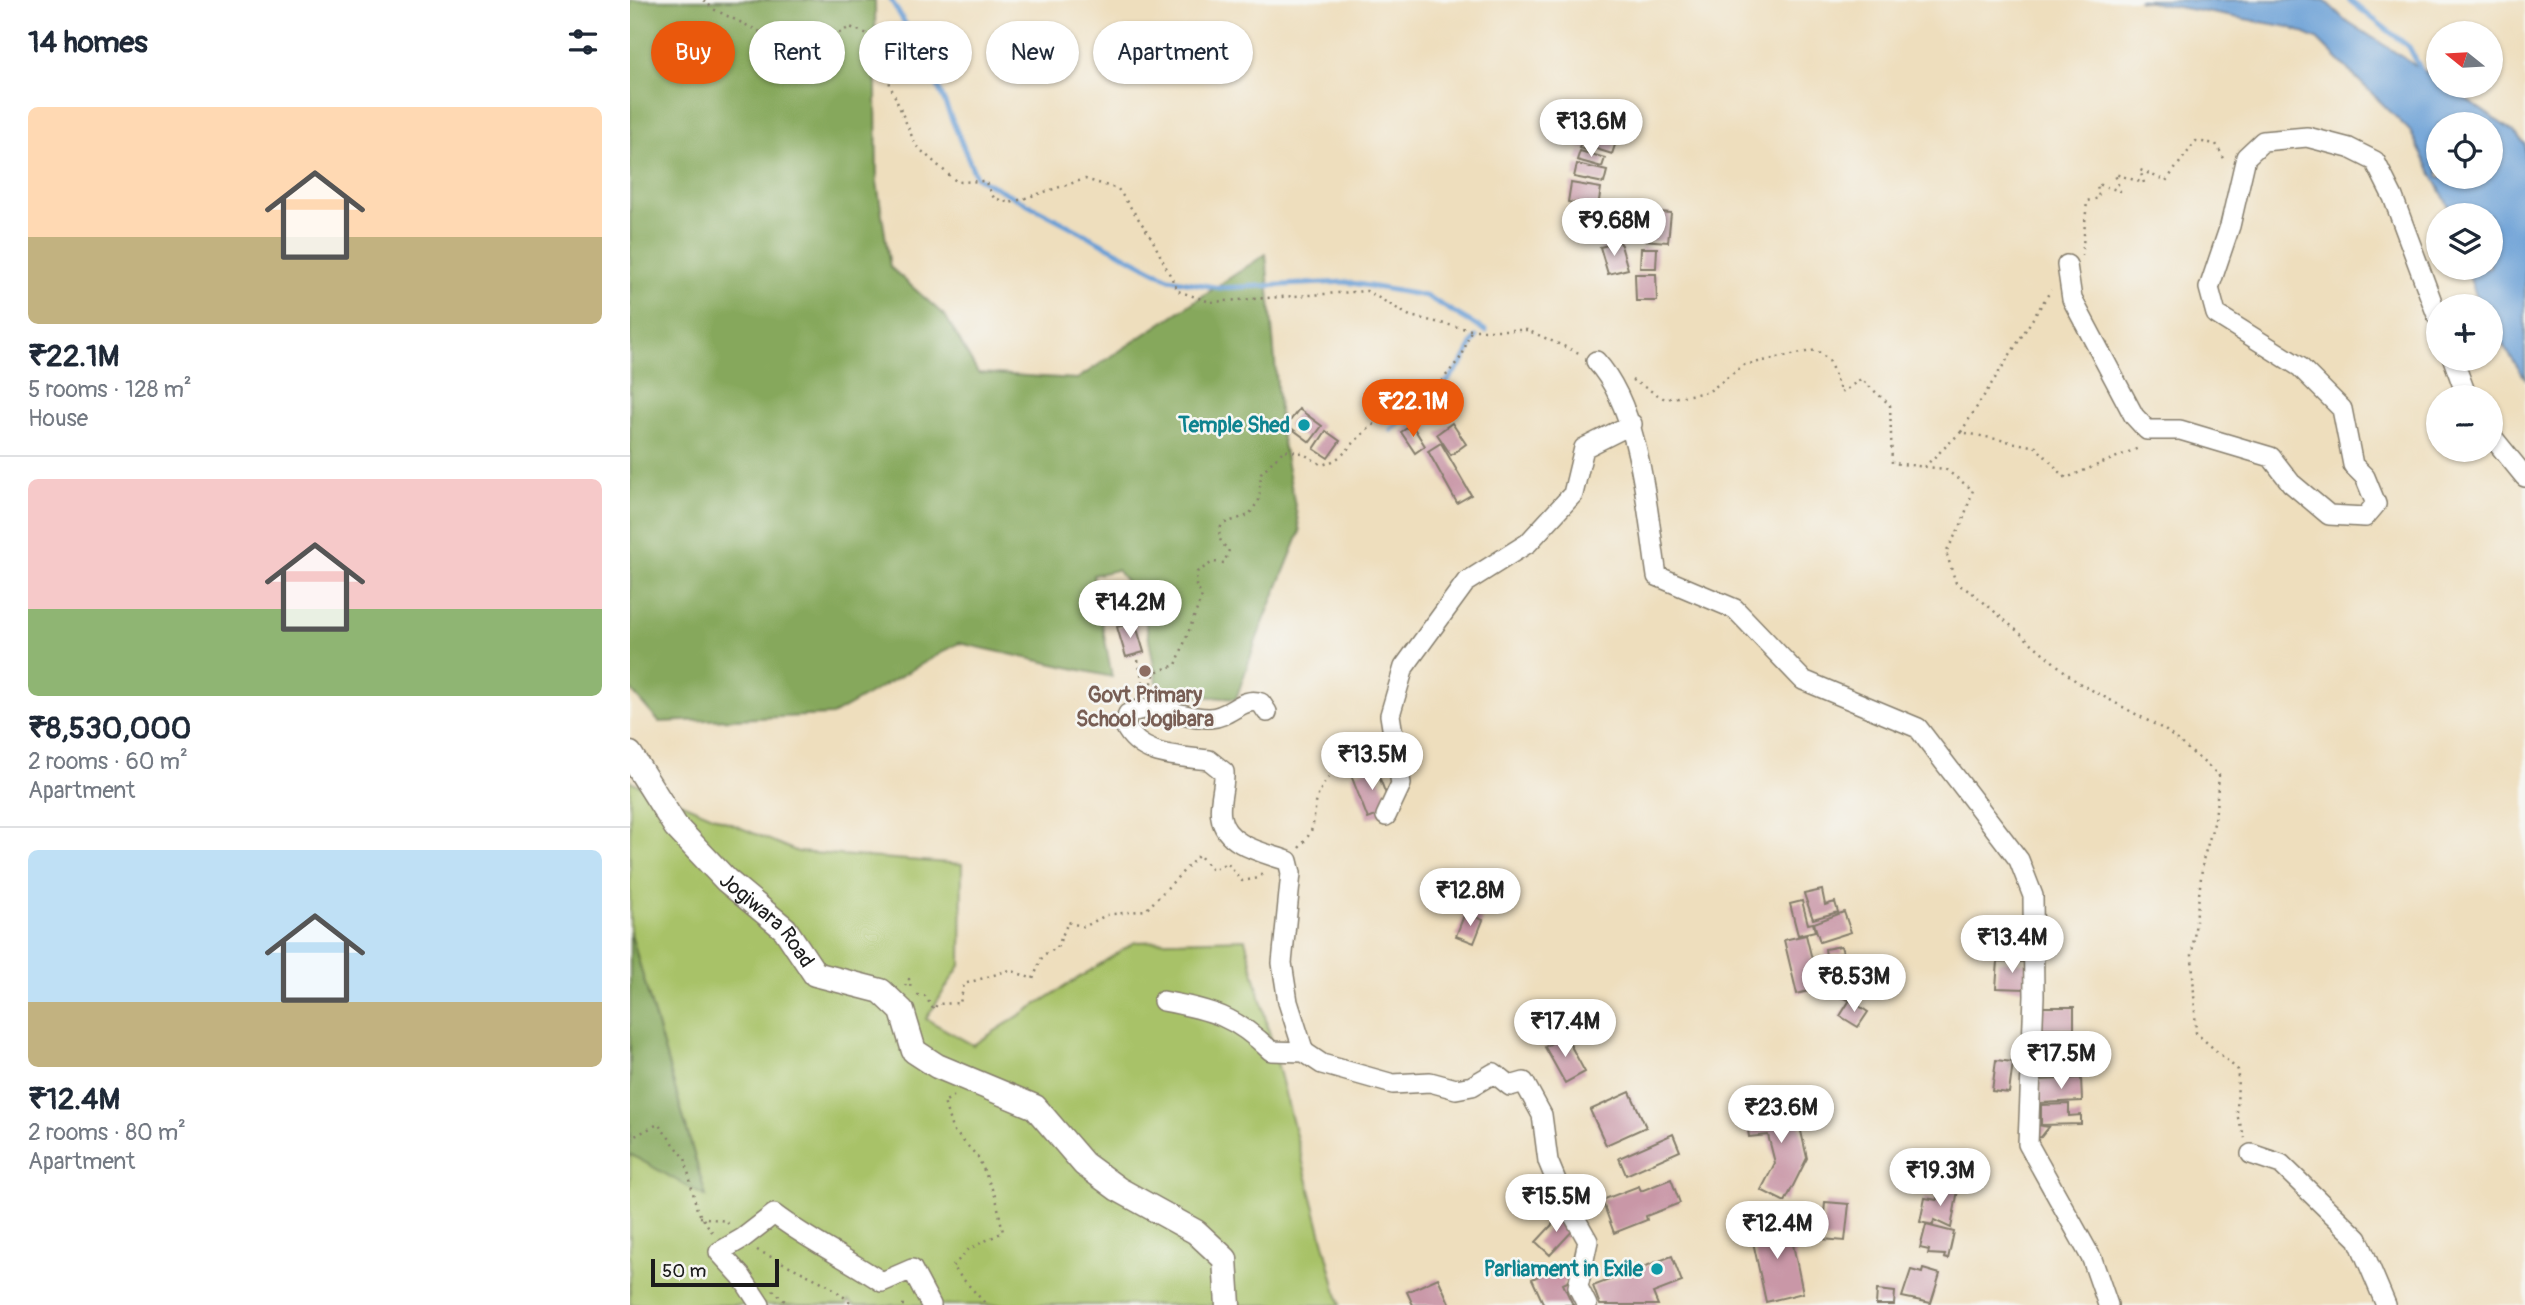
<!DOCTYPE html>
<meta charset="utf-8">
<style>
:root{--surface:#fff;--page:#f6f6f7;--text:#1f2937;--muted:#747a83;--line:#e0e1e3;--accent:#ea580c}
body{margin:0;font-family:Pangolin,sans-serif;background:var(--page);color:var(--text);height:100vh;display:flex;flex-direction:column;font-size:26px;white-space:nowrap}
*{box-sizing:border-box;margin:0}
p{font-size:23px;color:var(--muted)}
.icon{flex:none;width:38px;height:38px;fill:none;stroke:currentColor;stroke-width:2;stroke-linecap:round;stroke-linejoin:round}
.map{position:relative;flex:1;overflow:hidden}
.details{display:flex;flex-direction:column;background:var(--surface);width:630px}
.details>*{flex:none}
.top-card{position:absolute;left:21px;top:21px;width:665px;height:63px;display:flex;gap:14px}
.needle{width:46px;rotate:288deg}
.buttons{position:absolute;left:1796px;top:21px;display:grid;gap:14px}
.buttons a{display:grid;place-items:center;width:77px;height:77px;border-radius:50%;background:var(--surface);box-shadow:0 2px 5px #0004;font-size:35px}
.scale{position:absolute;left:21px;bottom:18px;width:128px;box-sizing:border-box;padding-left:7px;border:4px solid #1c1c1c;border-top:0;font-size:19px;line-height:24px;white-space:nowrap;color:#1c1c1c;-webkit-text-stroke:5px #f6f6f2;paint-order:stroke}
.price{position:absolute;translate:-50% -60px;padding:0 16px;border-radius:24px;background:#fff;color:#222;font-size:23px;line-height:46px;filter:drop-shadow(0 2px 4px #0008)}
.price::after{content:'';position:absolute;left:50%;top:42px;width:21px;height:16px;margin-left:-10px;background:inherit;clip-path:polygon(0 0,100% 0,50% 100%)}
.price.selected{background:var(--accent);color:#fff}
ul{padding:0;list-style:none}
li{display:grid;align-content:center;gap:14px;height:371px;padding:0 28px}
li+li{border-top:2px solid var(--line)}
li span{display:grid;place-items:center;height:217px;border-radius:10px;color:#555}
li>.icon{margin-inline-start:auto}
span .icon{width:126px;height:126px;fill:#fffc;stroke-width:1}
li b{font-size:30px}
h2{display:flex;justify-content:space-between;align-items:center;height:84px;padding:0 28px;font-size:30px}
.chip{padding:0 24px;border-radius:32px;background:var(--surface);box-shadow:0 2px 5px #0004;font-size:24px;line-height:63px}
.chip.selected{background:var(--accent);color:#fff}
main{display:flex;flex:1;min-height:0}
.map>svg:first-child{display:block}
.green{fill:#a8c268;stroke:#626f42;stroke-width:2}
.forest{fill:#86a85c;stroke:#51623c;stroke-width:2}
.water{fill:#679ed5;stroke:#425d78;stroke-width:2;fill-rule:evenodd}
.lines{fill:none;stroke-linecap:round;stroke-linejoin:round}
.stream{stroke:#679ed5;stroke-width:5}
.building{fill:#c997a7}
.minor-casing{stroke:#857d6c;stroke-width:22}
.tertiary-casing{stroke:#857d6c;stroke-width:27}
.path{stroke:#857d6c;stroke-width:2.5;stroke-dasharray:2 5;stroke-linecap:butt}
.minor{stroke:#fff;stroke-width:19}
.tertiary{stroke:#fff;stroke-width:24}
.culture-dot{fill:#0f9aa8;stroke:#f6f6f2;stroke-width:2.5}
.education-dot{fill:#8d6e63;stroke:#f6f6f2;stroke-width:2.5}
.labels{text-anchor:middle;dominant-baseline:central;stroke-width:5;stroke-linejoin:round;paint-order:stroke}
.culture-label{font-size:21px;font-weight:bold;fill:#0d838f;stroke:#f6f6f2;text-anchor:end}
.education-label{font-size:21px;font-weight:bold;fill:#785e54;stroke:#f6f6f2}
.street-label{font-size:21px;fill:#1c1c1c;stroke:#f6f6f2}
</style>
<main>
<section class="details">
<h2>14 homes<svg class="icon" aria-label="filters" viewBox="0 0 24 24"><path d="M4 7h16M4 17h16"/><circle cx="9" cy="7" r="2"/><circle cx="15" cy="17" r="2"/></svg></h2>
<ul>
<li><span style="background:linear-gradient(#ffd9b3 60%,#c2b280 0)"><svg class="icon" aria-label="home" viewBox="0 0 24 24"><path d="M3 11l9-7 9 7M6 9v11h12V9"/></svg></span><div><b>₹22.1M</b><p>5 rooms · 128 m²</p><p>House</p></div></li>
<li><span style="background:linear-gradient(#f6c9c9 60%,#8fb573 0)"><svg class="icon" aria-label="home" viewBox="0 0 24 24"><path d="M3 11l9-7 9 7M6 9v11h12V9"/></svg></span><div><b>₹8,530,000</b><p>2 rooms · 60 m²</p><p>Apartment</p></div></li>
<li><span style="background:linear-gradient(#bfe0f5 70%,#c2b280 0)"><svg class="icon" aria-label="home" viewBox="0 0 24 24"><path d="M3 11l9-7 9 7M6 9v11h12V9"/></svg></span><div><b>₹12.4M</b><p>2 rooms · 80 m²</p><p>Apartment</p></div></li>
</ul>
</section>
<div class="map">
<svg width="1895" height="1305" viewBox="0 0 1895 1305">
<rect width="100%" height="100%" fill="#f6f6f2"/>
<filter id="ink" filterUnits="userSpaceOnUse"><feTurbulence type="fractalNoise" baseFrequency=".0143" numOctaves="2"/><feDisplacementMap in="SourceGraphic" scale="14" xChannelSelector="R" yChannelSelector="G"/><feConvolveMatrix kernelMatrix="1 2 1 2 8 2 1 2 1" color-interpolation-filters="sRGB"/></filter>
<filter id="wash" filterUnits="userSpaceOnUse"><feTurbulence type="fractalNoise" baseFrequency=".00686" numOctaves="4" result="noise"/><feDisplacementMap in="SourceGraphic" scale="28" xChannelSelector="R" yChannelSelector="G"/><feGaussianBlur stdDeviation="1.57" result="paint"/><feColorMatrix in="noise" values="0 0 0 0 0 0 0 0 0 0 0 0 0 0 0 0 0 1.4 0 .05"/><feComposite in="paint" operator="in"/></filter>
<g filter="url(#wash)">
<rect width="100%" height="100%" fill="#eedebd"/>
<path class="green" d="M 0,781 L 168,852 L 332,864 L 331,964 L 296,1019 L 343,1045 L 505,942 L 615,939 L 710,1305 L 224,1305 L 219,1301 L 217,1305 L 0,1305 L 0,1154 L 76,1196 L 0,931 Z"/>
<path class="forest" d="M 0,0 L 245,0 L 247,182 L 260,267 L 316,317 L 348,373 L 447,379 L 636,254 L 651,433 L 670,532 L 627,638 L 606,699 L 529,693 L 512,602 L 487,570 L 463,575 L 482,677 L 329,643 L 202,715 L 29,722 L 0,689 Z
M 0,931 L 76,1197 L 0,1154 Z"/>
<path class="water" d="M 1508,0 L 1694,0 L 1714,19 L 1808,80 L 1808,86 L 1817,86 L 1885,133 L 1895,144 L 1895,378 L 1860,326 L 1860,306 L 1850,306 L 1836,268 L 1860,268 L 1860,215 L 1823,215 L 1780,131 L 1687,39 L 1659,27 ZM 1808,124 L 1860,124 L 1860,177 L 1808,177 Z"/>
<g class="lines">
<path class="stream" d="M 261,0 L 296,58 L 346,177 L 540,279 L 590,288 L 716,282 L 796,296 L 856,331
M 1719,0 L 1779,47 L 1792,72
M 761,430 L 788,410 L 796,407 L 832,363 L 846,337"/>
</g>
<g id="blocks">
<path class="building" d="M 956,126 L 963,128 L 957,150 L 949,148 Z
M 964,135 L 986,142 L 982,154 L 960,147 Z
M 950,151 L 975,158 L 972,167 L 947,160 Z
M 947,164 L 977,171 L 974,183 L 944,177 Z
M 941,183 L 971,188 L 968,207 L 938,202 Z
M 1014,211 L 1041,213 L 1038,242 L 1011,240 Z
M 990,242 L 998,269 L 978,274 L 970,247 Z
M 1011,248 L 1027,248 L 1026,268 L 1010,268 Z
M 1005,274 L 1026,274 L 1027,301 L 1006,301 Z
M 669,409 L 692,426 L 680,442 L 657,425 Z
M 822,423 L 836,444 L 821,455 L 807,434 Z
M 782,425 L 795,446 L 785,453 L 771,432 Z
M 696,431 L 710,441 L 698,458 L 684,449 Z
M 811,443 L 841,495 L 827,503 L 798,451 Z
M 505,622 L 514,652 L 496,657 L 487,627 Z
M 745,766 L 762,810 L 738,819 L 721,775 Z
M 1192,890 L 1195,905 L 1205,902 L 1208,912 L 1183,919 L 1174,894 Z
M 1172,901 L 1178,924 L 1183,923 L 1185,931 L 1168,935 L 1160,904 Z
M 1214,912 L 1221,932 L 1190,942 L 1184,923 Z
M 835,913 L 853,920 L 844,943 L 826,936 Z
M 1176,935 L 1189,988 L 1167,994 L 1154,940 Z
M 1211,946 L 1213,953 L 1196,956 L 1195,949 Z
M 1368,961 L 1397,962 L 1396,989 L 1366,988 Z
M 1211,962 L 1213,966 L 1198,972 L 1196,967 Z
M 1213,980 L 1228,984 L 1219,1000 L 1207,996 L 1210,988 L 1205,986 L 1206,983 L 1211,985 Z
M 1220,1000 L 1238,1012 L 1228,1027 L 1210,1016 Z
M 1407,1007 L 1444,1007 L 1444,1028 L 1407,1028 Z
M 935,1035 L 955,1072 L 935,1083 L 915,1047 Z
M 1423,1042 L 1435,1042 L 1435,1060 L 1452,1060 L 1452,1075 L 1413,1075 L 1413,1060 L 1423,1060 Z
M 1366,1060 L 1383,1062 L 1379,1093 L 1362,1091 Z
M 1451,1078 L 1452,1101 L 1410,1103 L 1410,1080 Z
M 1000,1092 L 1016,1127 L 976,1145 L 960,1110 Z
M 1157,1098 L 1158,1103 L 1163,1102 L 1166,1109 L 1177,1158 L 1155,1202 L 1131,1190 L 1145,1163 L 1138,1135 L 1119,1137 L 1116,1116 L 1132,1113 L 1131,1110 L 1139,1108 L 1138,1101 Z
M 1439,1104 L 1439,1116 L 1451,1115 L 1451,1124 L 1411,1125 L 1411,1105 Z
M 1407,1125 L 1419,1127 L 1411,1137 L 1402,1139 Z
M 1043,1134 L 1050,1151 L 996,1175 L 989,1158 Z
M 1308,1155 L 1322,1158 L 1320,1168 L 1328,1169 L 1330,1159 L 1345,1162 L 1340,1188 L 1303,1181 Z
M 1041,1179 L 1050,1203 L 1016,1216 L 1017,1220 L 984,1233 L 972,1200 L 1009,1186 L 1011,1191 Z
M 1309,1187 L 1328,1190 L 1321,1228 L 1304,1220 L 1303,1225 L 1290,1222 L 1295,1198 L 1307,1200 Z
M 1195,1202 L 1219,1204 L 1215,1241 L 1192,1239 Z
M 932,1214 L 946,1227 L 920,1255 L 906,1242 Z
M 1158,1220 L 1173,1293 L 1136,1302 L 1120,1228 Z
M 1296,1225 L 1324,1232 L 1318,1259 L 1314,1258 L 1315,1255 L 1298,1254 L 1299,1250 L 1290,1248 Z
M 1042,1256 L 1052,1282 L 1023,1293 L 1028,1305 L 970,1305 L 963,1286 Z
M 941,1261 L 948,1277 L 933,1284 L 943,1305 L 914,1305 L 902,1279 Z
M 1293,1269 L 1310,1274 L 1301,1303 L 1272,1297 L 1281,1270 L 1292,1273 Z
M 808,1278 L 820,1305 L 783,1305 L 777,1292 Z
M 1247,1290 L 1265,1292 L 1264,1305 L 1246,1305 Z"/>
</g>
</g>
<g filter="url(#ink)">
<use href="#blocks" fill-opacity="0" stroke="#857d6c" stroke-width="2"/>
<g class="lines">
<defs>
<path id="minor" d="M 1437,265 L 1442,299 L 1504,416 L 1517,430 L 1550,430 L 1641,457 L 1661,483 L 1699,515 L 1735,517 L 1746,504 L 1735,477 L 1723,465 L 1712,409 L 1670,367 L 1586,314 L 1579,288 L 1600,226 L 1616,157 L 1633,141 L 1677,137 L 1719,148 L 1745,161 L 1763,197 L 1808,318
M 1823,359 L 1837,397
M 966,361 C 1011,410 1017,511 1027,576 L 1105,609 L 1173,680 L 1288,728 L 1389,860 L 1403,896 L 1404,996 L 1398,1144 L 1462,1259 L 1478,1305
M 1860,434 L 1895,477
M 637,712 L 631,703 C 612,696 601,717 580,718 C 552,719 525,700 498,714 L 495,726 C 510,757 549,756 579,760 L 594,772 C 595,787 588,803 591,817 C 595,846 636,853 658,861 L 661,873 L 652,963 L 658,1002 L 674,1052
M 756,816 L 771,784 L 760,715 L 774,667 L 836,582 L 898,543 L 943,494 L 954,448 L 1002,424
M 533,1001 C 582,1010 605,1016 641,1051 L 674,1052 L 692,1064 L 763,1084 L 800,1082 L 826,1089 L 842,1086 L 864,1073 L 880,1086 L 894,1082 L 912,1115 L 918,1161 L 932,1195 L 958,1241 L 948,1287 L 957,1305
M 1621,1154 L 1651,1164 L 1728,1239 L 1756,1305
M 130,1305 L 111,1276 L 89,1252 L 113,1238 L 144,1214 C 178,1240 216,1258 252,1282 L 282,1269 L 301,1305"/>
<g id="tertiary">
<path id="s1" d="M 0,754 L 46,827 L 96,880 L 155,929 L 185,974 L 251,991 L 272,1011 L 284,1051 L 307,1066 L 405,1107 L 454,1164 L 488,1189 L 566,1232 L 595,1259 L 598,1305"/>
</g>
</defs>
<use href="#minor" class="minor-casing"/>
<use href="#tertiary" class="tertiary-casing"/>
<path class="path" d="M 74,0 L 83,9 L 174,53 L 220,27 L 253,40 L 260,85 L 286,146 L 327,182 L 355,181 L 364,198 L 380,203 L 455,179 L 488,189 L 521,237 L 548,291 L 580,302 L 737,291 L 780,316 L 841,330 L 897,330 L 949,353
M 1452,256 L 1457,201 L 1469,198 L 1467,184 L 1490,191 L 1485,174 L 1514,183 L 1510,170 L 1536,181 L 1566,141 L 1586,144 L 1596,162
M 1002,380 L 1035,399 L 1078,392 L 1114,365 L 1186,350 L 1199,360 L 1211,393 L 1231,379 L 1260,405 L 1262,463 L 1315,469 L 1343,490 L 1332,523 L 1316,552 L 1326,583 L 1344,594 L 1447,682 L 1535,730 L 1589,775 L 1585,820 L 1573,860 L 1562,955 L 1566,1033 L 1608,1070 L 1607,1115 L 1615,1138
M 1331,432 L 1421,290
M 1294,467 L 1331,432 L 1406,447 L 1436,478 L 1511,447
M 508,660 L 515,692
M 520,690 L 525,672 L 546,665 L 572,596 L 566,586 L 567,572 L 583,562 L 594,563 L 599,550 C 589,542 587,536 592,524 L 619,515 L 629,500 L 631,473 L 654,450 L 672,453 L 692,465 C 716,458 717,447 735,432 C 747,421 762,412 775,403 L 788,410 L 832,356 L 841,330
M 669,848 C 688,826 681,825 687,799 C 693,776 724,750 746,746
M 275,986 L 279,979 L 281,989
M 287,995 L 295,996 L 304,1010 L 307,1004 L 330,1003 L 334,984 L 380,970 L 403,979 L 413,955 L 427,948 L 438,922 L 454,927 L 476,915 L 516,910 L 569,855 L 582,870 L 597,863 L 612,881 L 629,878 L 634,871
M 324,1096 L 314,1102 L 322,1129 L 348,1157 L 366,1198 L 373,1232 L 339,1249 L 322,1267 L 354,1302 L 350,1305
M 0,1134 L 3,1137 L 28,1124 L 55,1158 L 67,1210 L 85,1236
M 70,1217 L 96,1221 L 99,1225
M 127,1250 L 200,1286 L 224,1305
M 143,1290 L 159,1305
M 272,1305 L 274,1305"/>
<use href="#minor" class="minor"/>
<use href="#tertiary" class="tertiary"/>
</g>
</g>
<g class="culture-dot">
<circle cx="674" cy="425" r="7"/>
<circle cx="1027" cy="1269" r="7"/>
</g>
<circle class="education-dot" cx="515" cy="671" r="7"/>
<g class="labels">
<g class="culture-label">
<text x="660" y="425">Temple Shed</text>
<text x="1013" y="1269">Parliament in Exile</text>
</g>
<g class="education-label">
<text x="515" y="695">Govt Primary<tspan x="515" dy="24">School Jogibara</tspan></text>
</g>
<g class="street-label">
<text stroke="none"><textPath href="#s1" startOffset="217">Jogiwara Road</textPath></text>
</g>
</g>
</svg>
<div class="buttons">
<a><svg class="needle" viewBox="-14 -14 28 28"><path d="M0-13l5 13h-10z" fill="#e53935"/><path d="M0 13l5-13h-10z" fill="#747a83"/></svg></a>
<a><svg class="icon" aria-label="locate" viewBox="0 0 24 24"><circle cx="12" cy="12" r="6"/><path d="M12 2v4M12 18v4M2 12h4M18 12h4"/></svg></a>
<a><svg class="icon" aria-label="layers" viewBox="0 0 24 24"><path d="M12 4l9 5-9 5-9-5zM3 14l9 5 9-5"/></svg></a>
<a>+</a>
<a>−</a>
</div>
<div class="scale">50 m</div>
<b class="price" style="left:961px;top:159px">₹13.6M</b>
<b class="price" style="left:984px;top:258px">₹9.68M</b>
<b class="price selected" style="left:783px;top:439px">₹22.1M</b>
<b class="price" style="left:500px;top:640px">₹14.2M</b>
<b class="price" style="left:742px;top:792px">₹13.5M</b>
<b class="price" style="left:840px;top:928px">₹12.8M</b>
<b class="price" style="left:1382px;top:975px">₹13.4M</b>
<b class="price" style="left:1224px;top:1014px">₹8.53M</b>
<b class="price" style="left:935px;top:1059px">₹17.4M</b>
<b class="price" style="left:1431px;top:1091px">₹17.5M</b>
<b class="price" style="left:1151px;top:1145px">₹23.6M</b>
<b class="price" style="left:1310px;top:1208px">₹19.3M</b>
<b class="price" style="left:926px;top:1234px">₹15.5M</b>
<b class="price" style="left:1147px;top:1261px">₹12.4M</b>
<div class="top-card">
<a class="chip selected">Buy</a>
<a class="chip">Rent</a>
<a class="chip">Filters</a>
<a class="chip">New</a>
<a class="chip">Apartment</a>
</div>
</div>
</main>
